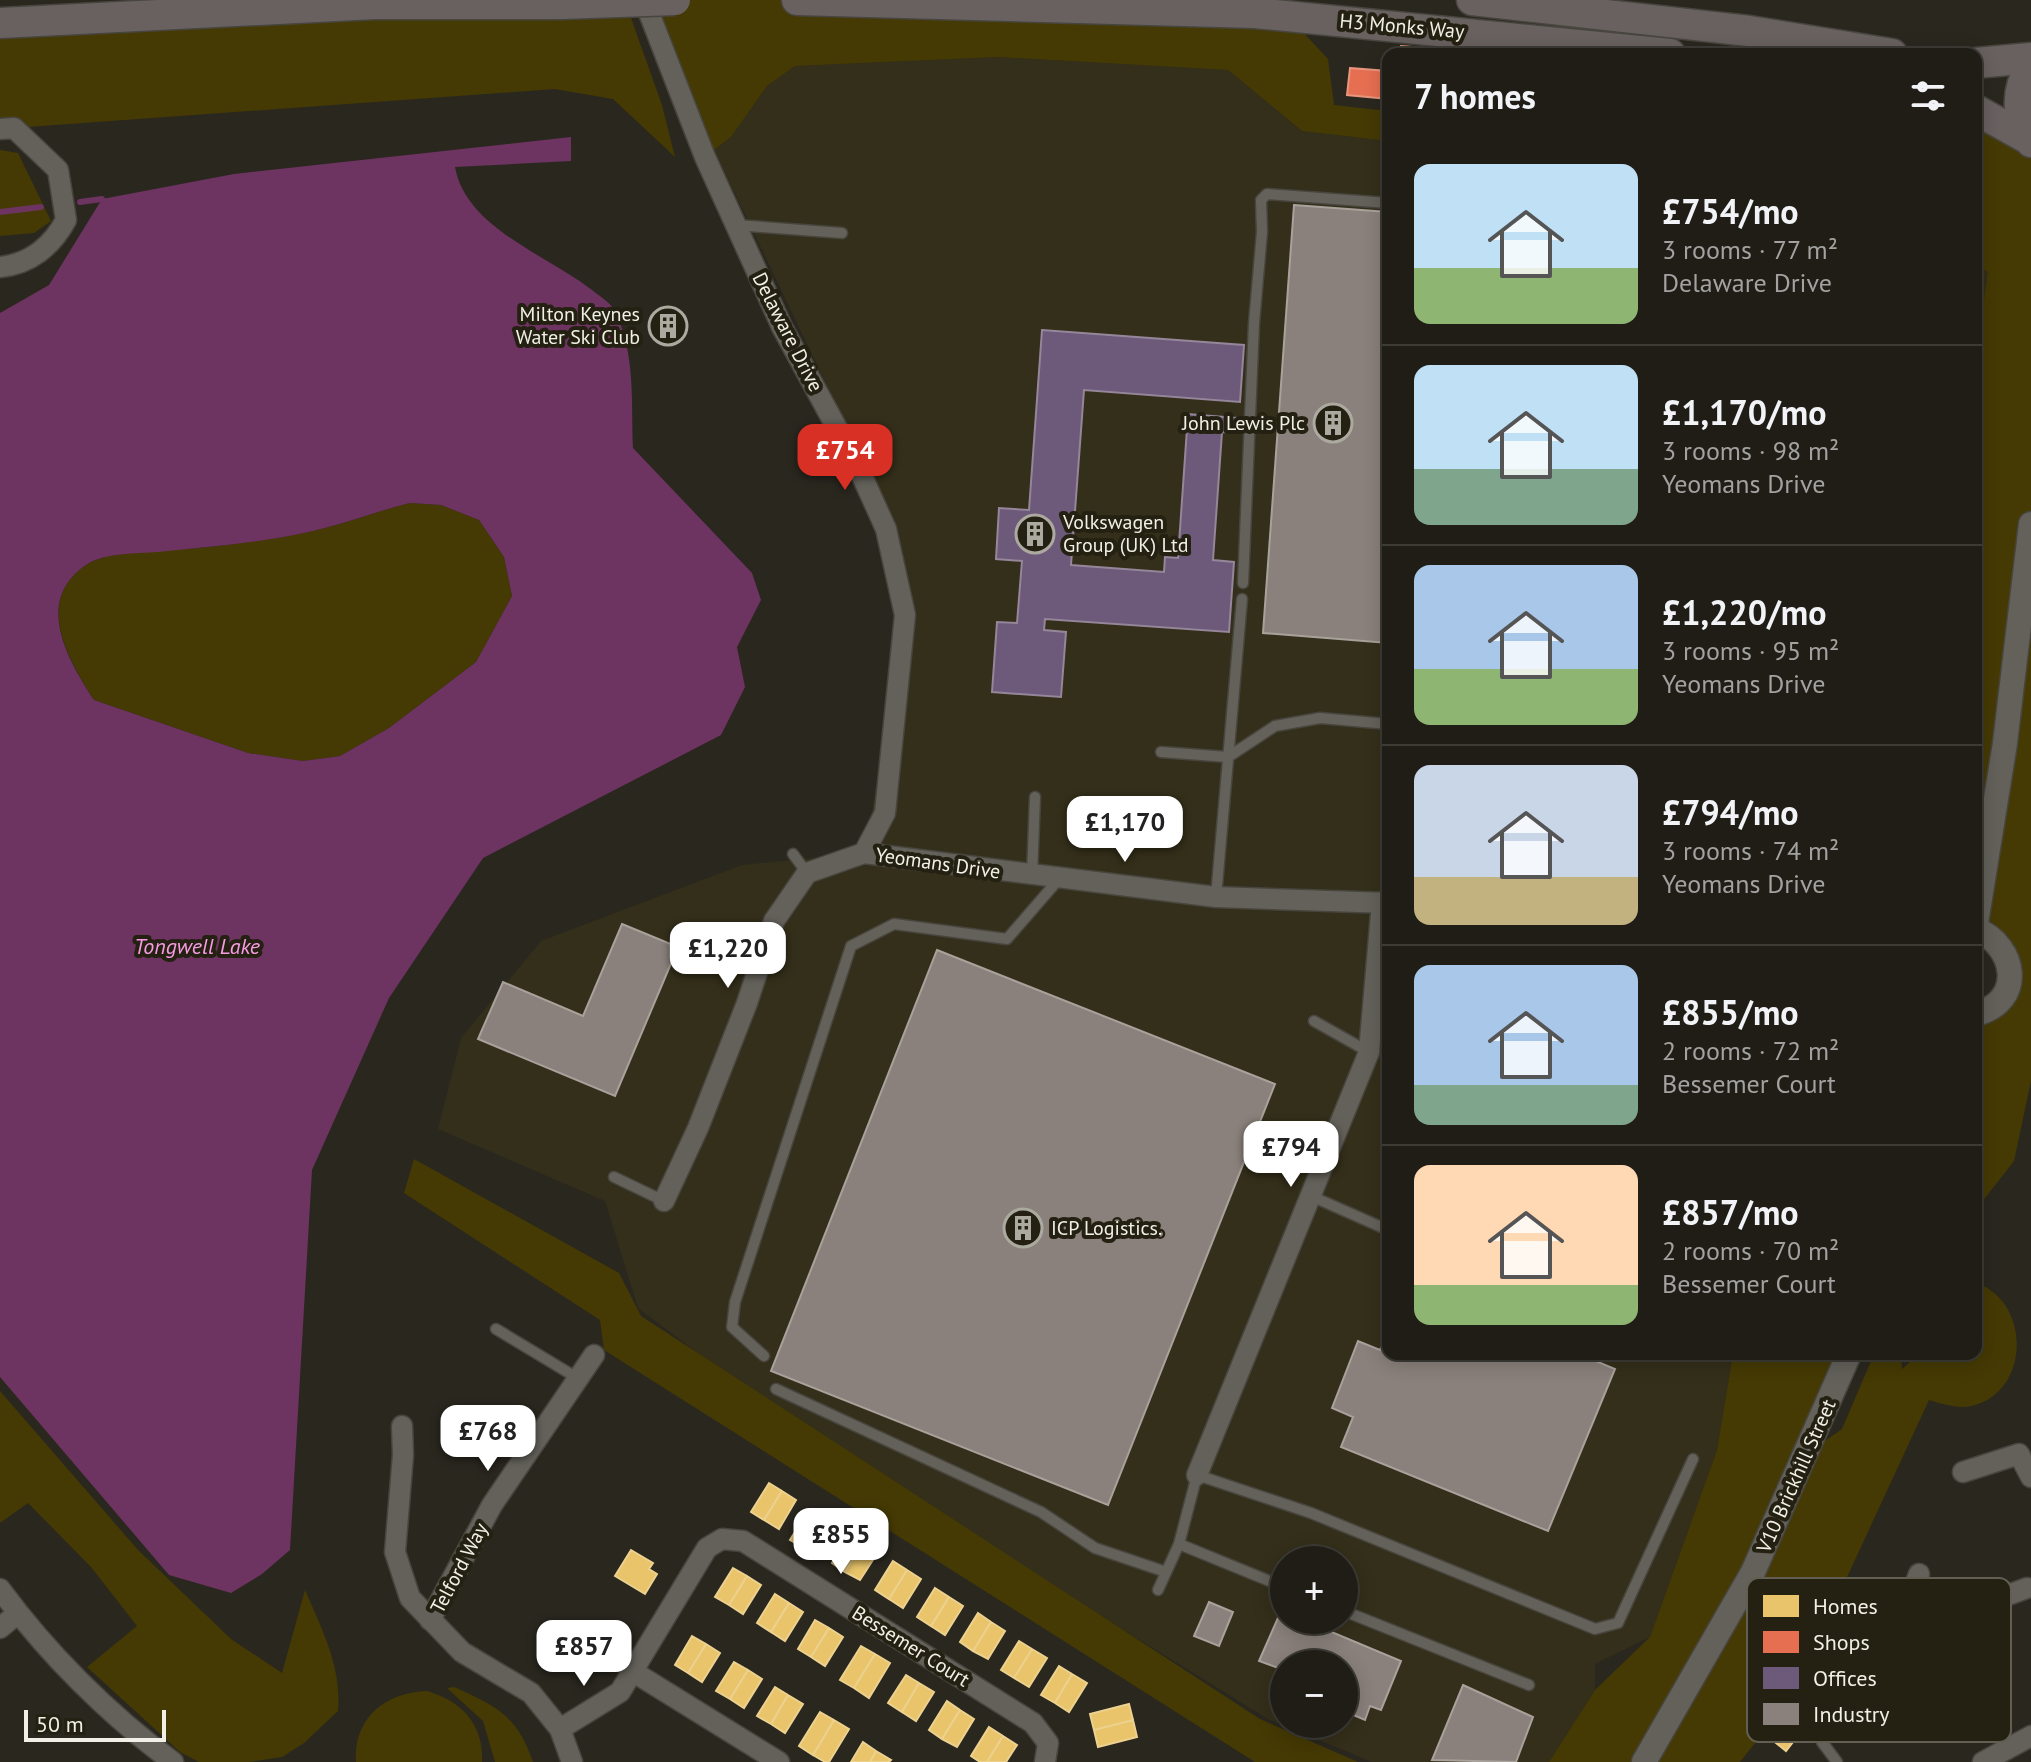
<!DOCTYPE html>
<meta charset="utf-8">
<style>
:root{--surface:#201d17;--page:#282620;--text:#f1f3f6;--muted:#a2a2a1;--line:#3d3b36;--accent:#d93025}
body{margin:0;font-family:"PT Sans",sans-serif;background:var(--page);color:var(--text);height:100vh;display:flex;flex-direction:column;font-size:30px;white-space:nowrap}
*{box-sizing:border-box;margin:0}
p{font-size:26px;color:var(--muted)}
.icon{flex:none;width:44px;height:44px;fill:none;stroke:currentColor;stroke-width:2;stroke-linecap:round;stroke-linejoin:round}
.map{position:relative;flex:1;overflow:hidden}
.sheet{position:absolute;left:1382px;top:48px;width:600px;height:1312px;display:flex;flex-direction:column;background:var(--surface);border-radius:16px;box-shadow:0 4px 20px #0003,0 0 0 2px var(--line)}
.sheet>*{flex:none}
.fabs{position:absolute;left:1270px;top:1546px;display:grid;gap:16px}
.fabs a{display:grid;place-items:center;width:88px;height:88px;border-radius:50%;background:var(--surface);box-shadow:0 4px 20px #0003,0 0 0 2px var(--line);font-size:40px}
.scale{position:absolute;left:24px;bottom:20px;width:142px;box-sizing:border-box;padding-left:8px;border:4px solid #f2f0e6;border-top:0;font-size:22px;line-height:28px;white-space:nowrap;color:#f2f0e6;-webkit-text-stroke:6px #242112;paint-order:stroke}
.price{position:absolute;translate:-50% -68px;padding:0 18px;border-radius:16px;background:#fff;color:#222;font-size:26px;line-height:52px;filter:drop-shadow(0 2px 4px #0008)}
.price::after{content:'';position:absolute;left:50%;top:48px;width:24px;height:18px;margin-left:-12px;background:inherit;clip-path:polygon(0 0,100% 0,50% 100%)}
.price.on{background:var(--accent);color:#fff}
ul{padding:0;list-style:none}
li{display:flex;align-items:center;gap:24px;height:200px;padding:0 32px}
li+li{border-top:2px solid var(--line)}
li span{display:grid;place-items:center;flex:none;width:224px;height:160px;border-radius:16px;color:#555}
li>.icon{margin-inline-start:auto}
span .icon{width:96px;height:96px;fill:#fffc;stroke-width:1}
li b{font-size:34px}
h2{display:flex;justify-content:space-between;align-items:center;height:96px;padding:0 32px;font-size:34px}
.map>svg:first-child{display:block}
.built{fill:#342f1a;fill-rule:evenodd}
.green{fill:#453a04}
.water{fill:#6d3361;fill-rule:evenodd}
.homes{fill:#e9c46a;stroke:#ecd18f;stroke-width:2}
.shops{fill:#e76f51;stroke:#ea967e;stroke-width:2}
.offices{fill:#6d597a;stroke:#95869a;stroke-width:2}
.industry{fill:#8a817c;stroke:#a9a29c;stroke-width:2}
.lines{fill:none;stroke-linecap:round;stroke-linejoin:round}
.stream{stroke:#6d3361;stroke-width:6}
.service-casing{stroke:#47453e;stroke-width:13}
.minor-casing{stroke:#47453e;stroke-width:23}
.tertiary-casing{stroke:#47453e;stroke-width:27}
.primary-casing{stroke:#47453e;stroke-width:33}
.service{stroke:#63615a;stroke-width:10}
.minor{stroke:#63615a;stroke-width:20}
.tertiary{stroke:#63615a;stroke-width:24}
.primary{stroke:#686160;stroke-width:30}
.primary-bridge-casing{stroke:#47453e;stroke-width:33;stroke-linecap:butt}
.primary-bridge{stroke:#686160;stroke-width:30}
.labels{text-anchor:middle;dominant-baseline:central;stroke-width:8;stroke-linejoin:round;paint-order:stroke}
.street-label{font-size:20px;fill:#f2f0e6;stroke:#242112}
.poi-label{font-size:20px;fill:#f2f0e6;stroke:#242112;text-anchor:end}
.water-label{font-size:22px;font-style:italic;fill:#f89be4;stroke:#242112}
.key{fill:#242112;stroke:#625f52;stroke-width:2}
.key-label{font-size:22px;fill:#f2f0e6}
</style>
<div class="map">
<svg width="2031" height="1762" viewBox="0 0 2031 1762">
<rect width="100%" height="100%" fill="#2a271f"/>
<path class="built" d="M 998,57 L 1228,70 L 1302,131 L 1388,141 L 1388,1354 L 1733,1354 L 1717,1450 L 1650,1637 L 1595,1664 L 1595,1690 L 1549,1762 L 1372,1762 L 1268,1719 L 807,1435 L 638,1308 L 605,1201 L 438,1129 L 461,1038 L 541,941 L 742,865 L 864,853 L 908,617 L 831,394 L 714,150 L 731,137 L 767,86 L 795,66 ZM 1284,1560 L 1344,1560 L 1344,1620 L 1284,1620 ZM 1284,1664 L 1344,1664 L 1344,1724 L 1284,1724 Z
M 1976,266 L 1988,272 L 1976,353 Z"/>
<path class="green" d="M 645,0 L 797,0 L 1287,15 L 1328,59 L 1334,105 L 1388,111 L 1388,141 L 1302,131 L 1228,70 L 998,57 L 795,66 L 767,86 L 731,137 L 705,157 Z
M 626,4 L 662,105 L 675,157 L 613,99 L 555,89 L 0,129 L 0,23 Z
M 1976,110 L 2031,142 L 2031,1081 L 2014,1161 L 1981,1203 L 1976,1233 L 1976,1014 L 2010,977 L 1976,929 L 1976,353 L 1988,272 L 1976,266 Z
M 0,150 L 18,153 L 51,221 L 34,233 L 0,236 Z
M 410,503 L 441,505 L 479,520 L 504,557 L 512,596 L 476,662 L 389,728 L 340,756 L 303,761 L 248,753 L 94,700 C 69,660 33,601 86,565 C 112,548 175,551 207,547 C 239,544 272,539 304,533 C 339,526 374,512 410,503 Z
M 414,1159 L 619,1273 L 641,1316 L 1260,1719 L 1358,1762 L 1255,1762 L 604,1350 L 600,1320 L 404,1193 Z
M 1976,1283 C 2031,1301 2031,1392 1972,1406 C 1957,1409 1943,1404 1929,1400 L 1792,1696 L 1740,1762 L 1549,1762 L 1595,1690 L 1650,1637 L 1717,1450 L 1733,1354 L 1849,1354 L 1808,1453 L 1842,1429 L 1874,1354 L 1901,1354 L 1902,1369 L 1919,1354 L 1976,1354 Z
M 0,1391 L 138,1550 L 231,1639 L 282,1673 L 305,1590 C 322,1629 342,1668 338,1711 L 304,1743 L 282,1757 L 249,1762 L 199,1762 L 180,1752 L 87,1667 L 137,1626 L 91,1567 L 28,1503 L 0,1523 Z
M 454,1687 C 496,1706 517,1715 533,1762 L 495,1762 L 483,1721 L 447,1688 Z
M 427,1691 C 462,1701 484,1725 482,1762 L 356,1762 C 353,1718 386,1692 427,1691 Z"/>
<path class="water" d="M 571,137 L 571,161 L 455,167 C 466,228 547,255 592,290 C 599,296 610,302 614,310 C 636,351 631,403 633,448 L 752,573 L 761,600 L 737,647 L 745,687 L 721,735 L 483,858 L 389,998 L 312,1170 L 290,1550 L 262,1574 L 231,1593 L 169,1575 L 0,1377 L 0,313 L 49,285 L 102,199 L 234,174 ZM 410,503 L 441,505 L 479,520 L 504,557 L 512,596 L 476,662 L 389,728 L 340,756 L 303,761 L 248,753 L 94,700 C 68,660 33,601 86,565 C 105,552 136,554 158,552 C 206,547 256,543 304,533 C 339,526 374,512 410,503 Z"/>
<path class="homes" d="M 769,1483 L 782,1491 L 764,1520 L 751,1512 Z
M 782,1491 L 796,1500 L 779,1529 L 764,1520 Z
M 808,1511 L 822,1519 L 804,1548 L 790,1540 Z
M 822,1519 L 836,1528 L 818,1557 L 804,1548 Z
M 850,1534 L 863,1543 L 845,1572 L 832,1563 Z
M 863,1543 L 878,1552 L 860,1580 L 845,1572 Z
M 631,1550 L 653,1563 L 649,1569 L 657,1574 L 645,1594 L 615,1576 Z
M 893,1561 L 907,1570 L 889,1599 L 875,1590 Z
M 733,1568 L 747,1576 L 729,1605 L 715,1597 Z
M 907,1570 L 921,1579 L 903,1608 L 889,1599 Z
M 747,1576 L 761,1585 L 743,1614 L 729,1605 Z
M 935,1588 L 949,1597 L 931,1626 L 917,1617 Z
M 775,1594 L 789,1603 L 771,1632 L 757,1623 Z
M 949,1597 L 963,1606 L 945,1635 L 931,1626 Z
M 789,1603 L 803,1612 L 785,1641 L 771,1632 Z
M 978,1613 L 991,1622 L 973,1651 L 960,1642 Z
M 815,1620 L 829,1628 L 811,1657 L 798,1649 Z
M 991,1622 L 1005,1631 L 988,1659 L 973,1651 Z
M 829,1628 L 843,1637 L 825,1666 L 811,1657 Z
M 692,1636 L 706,1644 L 688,1673 L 675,1665 Z
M 1019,1641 L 1032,1649 L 1014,1678 L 1001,1670 Z
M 706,1644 L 720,1653 L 702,1682 L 688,1673 Z
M 861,1646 L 875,1654 L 854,1688 L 840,1680 Z
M 1032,1649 L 1047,1658 L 1029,1687 L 1014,1678 Z
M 875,1654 L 890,1663 L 869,1698 L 854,1688 Z
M 734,1662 L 748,1670 L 730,1699 L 716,1691 Z
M 1059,1666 L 1072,1674 L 1055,1703 L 1041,1695 Z
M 748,1670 L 762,1679 L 744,1708 L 730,1699 Z
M 1072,1674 L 1087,1683 L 1069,1712 L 1055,1703 Z
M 906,1675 L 919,1683 L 902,1712 L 888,1703 Z
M 919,1683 L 934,1692 L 916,1721 L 902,1712 Z
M 775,1687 L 788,1695 L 771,1724 L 757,1716 Z
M 788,1695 L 803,1704 L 785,1733 L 771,1724 Z
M 947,1701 L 960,1710 L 942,1739 L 929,1730 Z
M 1129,1704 L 1133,1720 L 1094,1730 L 1090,1714 Z
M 1796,1704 L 1813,1716 L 1786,1751 L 1770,1738 Z
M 960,1710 L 974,1719 L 957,1747 L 942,1739 Z
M 820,1712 L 834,1720 L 813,1755 L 799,1746 Z
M 834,1720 L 849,1729 L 829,1762 L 825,1762 L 813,1755 Z
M 1133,1720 L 1137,1737 L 1098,1747 L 1094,1730 Z
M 989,1727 L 1003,1736 L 987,1762 L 980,1762 L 971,1756 Z
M 1003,1736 L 1017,1745 L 1006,1762 L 987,1762 Z
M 863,1742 L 876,1751 L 870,1762 L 851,1762 Z
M 876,1751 L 891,1760 L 889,1762 L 870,1762 Z"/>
<path class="shops" d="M 1401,46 L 1447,50 L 1446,54 L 1400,54 Z
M 1350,68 L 1388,71 L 1388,99 L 1347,95 Z
M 669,307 L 682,339 L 667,345 L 654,313 Z"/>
<path class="offices" d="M 1042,330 L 1244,345 L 1240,402 L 1084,390 L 1071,565 L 1164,572 L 1165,557 L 1178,558 L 1188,414 L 1237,418 L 1236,433 L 1222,432 L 1213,560 L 1234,562 L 1229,632 L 1045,619 L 1044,630 L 1066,632 L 1061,697 L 992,692 L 997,622 L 1017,623 L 1022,561 L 996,559 L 999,508 L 1029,510 Z"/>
<path class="industry" d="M 1294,205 L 1388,212 L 1388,643 L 1263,633 Z
M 622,924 L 678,947 L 615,1096 L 478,1039 L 503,982 L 583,1016 Z
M 937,950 L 1275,1084 L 1108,1505 L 771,1371 Z
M 1388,1330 L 1388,1354 L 1579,1354 L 1615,1369 L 1548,1531 L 1341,1447 L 1353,1417 L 1332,1408 L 1358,1341 L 1380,1350 Z
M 1209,1602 L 1233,1612 L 1219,1646 L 1194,1636 Z
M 1281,1611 L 1284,1620 L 1303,1620 L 1401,1661 L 1381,1710 L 1370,1706 L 1365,1720 L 1344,1711 L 1344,1664 L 1284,1664 L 1284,1670 L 1259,1661 Z
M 1463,1685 L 1533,1717 L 1516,1762 L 1432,1760 Z"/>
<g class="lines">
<path class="stream" d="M 80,202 L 102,199
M 0,212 L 41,207"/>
<defs>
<path id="service" d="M 736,225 L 842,233
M 1243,583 L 1254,323 L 1262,232 L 1261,200 L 1267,194 L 1388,203
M 1161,752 L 1228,757 L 1275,726 L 1320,718 L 1388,724
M 793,854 L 807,873
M 1032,876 L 1035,797
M 1216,897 L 1242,599
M 743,940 L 765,950
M 1314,1021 L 1369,1052
M 614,1177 L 664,1201
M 1311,1196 L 1388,1230
M 496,1329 L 579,1379
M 764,1356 L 732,1327 L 735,1302 L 851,946 L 894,924 L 1007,939 L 1059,879
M 776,1389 L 1041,1512 L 1095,1548 L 1166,1572
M 1284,1587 L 1179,1544 L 1197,1475 L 1311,1513 L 1595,1629 L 1618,1623 L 1693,1459
M 1158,1590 L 1179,1544
M 1344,1611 L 1529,1685
M 1822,1742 L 1837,1762"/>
<path id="minor" d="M 644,0 L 705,157 L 782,327 L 857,465 L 886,529 L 905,615 L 885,813 L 864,853
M 0,129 L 14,128 L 58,170 L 66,220 C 52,246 30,264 0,267
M 664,1201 L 698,1128 L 747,1003 L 774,921 L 807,873 L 864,853 L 1216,897 L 1388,903
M 402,1426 L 403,1455 L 395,1552 L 410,1598 L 462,1652 L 531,1693 L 560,1729 L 572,1762
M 1963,1472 L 2019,1454 L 2031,1477
M 1197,1475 L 1369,1052 L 1382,902
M 0,1589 C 47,1653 109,1715 173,1762
M 1912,1593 L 1919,1574
M 430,1620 L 492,1505 L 594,1355
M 0,1628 L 18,1613
M 1885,1649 L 1912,1593 C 1967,1610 1974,1608 2027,1588
M 632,1671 L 779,1762
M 560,1729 L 620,1692 L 707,1548 L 722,1539 L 743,1541 L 1033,1723 L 1048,1743 L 1045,1762
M 1983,1762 L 2031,1736"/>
<path id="tertiary" d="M 1976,923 L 2005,743 L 2031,524
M 1976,929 C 2017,947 2025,1001 1976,1014
M 1644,1762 L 1753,1572 L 1849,1354"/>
<path id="primary" d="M 797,0 L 1255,13 L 1670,54
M 1472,0 L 1749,31 L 1892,54
M 0,23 L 375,4 L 561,4
M 1976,63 L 2031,58
M 2031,67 C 2015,91 2017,117 2031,142
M 1976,110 L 2030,140"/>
</defs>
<use href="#service" class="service-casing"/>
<use href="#minor" class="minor-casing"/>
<use href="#tertiary" class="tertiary-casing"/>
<use href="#primary" class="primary-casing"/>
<use href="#service" class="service"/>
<use href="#minor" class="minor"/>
<use href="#tertiary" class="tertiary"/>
<use href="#primary" class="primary"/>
<defs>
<path id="primary-bridge" d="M 561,4 L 675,0"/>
</defs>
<use href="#primary-bridge" class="primary-bridge-casing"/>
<use href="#primary-bridge" class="primary-bridge"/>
</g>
<defs>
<symbol id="building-ring" viewBox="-11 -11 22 22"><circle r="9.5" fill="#242112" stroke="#acaaa0" stroke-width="1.5"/><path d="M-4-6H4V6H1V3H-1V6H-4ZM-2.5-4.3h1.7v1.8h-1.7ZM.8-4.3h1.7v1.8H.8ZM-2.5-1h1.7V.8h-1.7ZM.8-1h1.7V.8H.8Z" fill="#acaaa0"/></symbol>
</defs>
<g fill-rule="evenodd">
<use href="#building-ring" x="646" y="304" width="44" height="44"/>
<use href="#building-ring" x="1311" y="401" width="44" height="44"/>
<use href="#building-ring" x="1013" y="512" width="44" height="44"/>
<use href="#building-ring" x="1001" y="1206" width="44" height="44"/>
</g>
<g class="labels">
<g class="street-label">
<text transform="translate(1402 26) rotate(5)">H3 Monks Way</text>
<text transform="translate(788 332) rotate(63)">Delaware Drive</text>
<text transform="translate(938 863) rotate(8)">Yeomans Drive</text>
<text transform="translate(1796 1476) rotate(-66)">V10 Brickhill Street</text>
<text transform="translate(459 1568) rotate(-62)">Telford Way</text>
<text transform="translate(911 1646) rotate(32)">Bessemer Court</text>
</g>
<g class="poi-label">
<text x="640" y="314">Milton Keynes<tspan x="640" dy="23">Water Ski Club</tspan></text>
<text x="1305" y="423">John Lewis Plc</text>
<text x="1063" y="522" text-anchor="start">Volkswagen<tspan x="1063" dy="23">Group (UK) Ltd</tspan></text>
<text x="1051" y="1228" text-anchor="start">ICP Logistics.</text>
</g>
<g class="water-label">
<text x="197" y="946">Tongwell Lake</text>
</g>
</g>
<rect x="1747" y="1578" width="264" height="164" rx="12" class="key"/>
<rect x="1763" y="1595" width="36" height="22" fill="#e9c46a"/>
<rect x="1763" y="1631" width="36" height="22" fill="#e76f51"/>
<rect x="1763" y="1667" width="36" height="22" fill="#6d597a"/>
<rect x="1763" y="1703" width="36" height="22" fill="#8a817c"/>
<g class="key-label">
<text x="1813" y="1614">Homes</text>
<text x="1813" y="1650">Shops</text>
<text x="1813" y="1686">Offices</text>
<text x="1813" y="1722">Industry</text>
</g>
</svg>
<div class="fabs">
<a>+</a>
<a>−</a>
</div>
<div class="scale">50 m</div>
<b class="price on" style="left:845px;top:492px">£754</b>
<b class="price" style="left:1125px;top:864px">£1,170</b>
<b class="price" style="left:728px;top:990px">£1,220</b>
<b class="price" style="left:1291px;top:1189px">£794</b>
<b class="price" style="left:488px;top:1473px">£768</b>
<b class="price" style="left:841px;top:1576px">£855</b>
<b class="price" style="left:584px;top:1688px">£857</b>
<section class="sheet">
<h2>7 homes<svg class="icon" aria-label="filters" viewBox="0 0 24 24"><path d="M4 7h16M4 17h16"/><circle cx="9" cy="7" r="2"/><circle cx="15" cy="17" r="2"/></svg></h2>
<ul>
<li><span style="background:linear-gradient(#bfe0f5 65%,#8fb573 0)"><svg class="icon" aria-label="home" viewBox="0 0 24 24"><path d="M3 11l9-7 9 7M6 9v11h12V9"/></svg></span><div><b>£754/mo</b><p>3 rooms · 77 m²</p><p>Delaware Drive</p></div></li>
<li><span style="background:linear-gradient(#bfe0f5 65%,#7fa58c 0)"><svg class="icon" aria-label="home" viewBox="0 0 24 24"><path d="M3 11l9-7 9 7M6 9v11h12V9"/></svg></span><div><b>£1,170/mo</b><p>3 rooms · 98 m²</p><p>Yeomans Drive</p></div></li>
<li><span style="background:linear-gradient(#a9c7e8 65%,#8fb573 0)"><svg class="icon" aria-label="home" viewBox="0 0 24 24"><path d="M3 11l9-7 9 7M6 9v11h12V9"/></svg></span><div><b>£1,220/mo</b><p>3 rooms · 95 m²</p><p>Yeomans Drive</p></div></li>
<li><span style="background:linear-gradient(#c9d6e8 70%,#c2b280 0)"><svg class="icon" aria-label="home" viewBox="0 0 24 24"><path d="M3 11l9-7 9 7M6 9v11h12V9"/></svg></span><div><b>£794/mo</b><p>3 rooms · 74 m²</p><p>Yeomans Drive</p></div></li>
<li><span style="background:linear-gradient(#a9c7e8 75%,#7fa58c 0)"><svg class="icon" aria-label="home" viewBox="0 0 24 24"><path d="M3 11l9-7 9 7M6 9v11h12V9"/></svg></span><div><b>£855/mo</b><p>2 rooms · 72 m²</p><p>Bessemer Court</p></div></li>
<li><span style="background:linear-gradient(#ffd9b3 75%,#8fb573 0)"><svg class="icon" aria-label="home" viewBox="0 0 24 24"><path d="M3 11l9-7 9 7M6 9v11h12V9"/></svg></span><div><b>£857/mo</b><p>2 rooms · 70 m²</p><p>Bessemer Court</p></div></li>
</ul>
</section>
</div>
